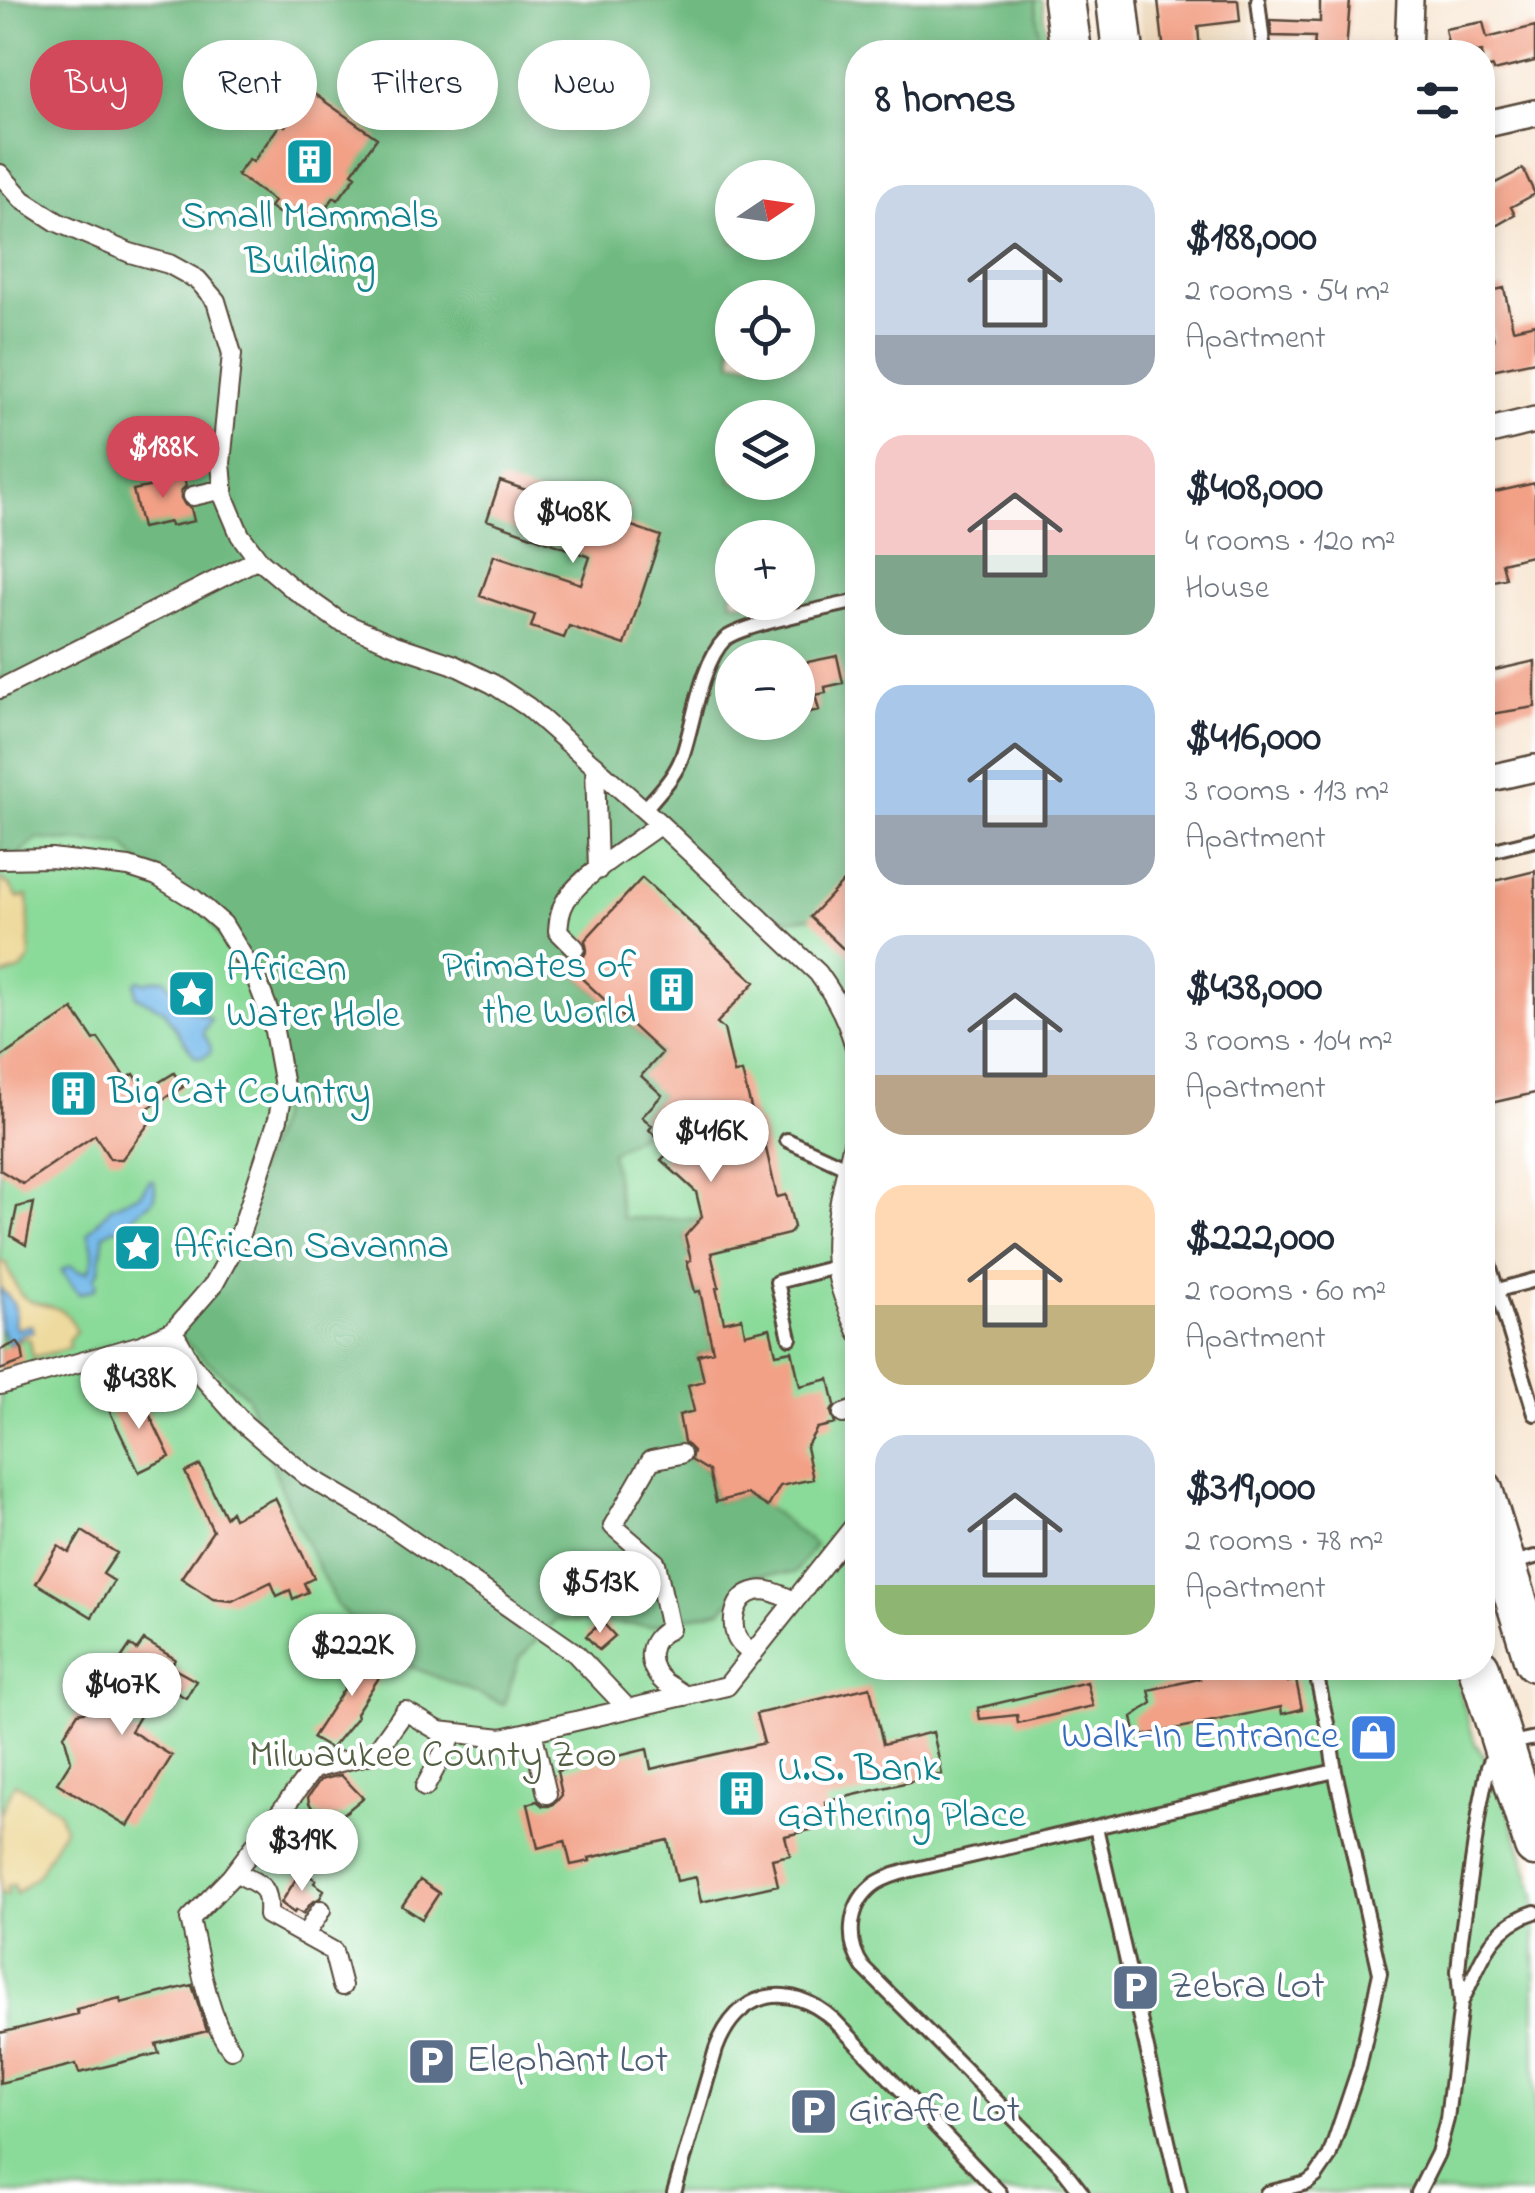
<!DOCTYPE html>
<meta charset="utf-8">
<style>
:root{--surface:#fff;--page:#f6f6f7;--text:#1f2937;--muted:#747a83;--accent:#d1495b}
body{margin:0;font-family:"Indie Flower",sans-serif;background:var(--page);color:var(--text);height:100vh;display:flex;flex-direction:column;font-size:38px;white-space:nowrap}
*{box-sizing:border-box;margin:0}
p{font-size:32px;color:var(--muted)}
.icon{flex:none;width:55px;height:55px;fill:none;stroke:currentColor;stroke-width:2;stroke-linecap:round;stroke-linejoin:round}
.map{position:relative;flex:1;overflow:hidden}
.side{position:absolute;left:845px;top:40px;width:650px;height:1640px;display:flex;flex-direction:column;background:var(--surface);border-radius:40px;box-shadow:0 5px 15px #0003}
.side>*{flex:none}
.hud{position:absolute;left:30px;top:40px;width:665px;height:90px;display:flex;gap:20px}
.needle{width:65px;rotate:77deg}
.buttons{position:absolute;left:715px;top:160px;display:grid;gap:20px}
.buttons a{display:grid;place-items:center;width:100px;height:100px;border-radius:50%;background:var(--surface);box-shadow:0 5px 15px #0003;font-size:50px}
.price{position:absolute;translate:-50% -85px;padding:0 22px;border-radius:35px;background:#fff;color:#222;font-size:32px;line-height:65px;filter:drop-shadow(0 2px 5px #0008)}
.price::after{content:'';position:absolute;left:50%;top:60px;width:30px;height:22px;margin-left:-15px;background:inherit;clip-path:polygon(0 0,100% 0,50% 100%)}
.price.on{background:var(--accent);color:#fff}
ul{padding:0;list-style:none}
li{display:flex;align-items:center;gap:30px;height:250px;padding:0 30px}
li span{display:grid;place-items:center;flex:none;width:280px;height:200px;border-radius:30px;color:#555}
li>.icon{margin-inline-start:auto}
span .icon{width:120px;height:120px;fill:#fffc;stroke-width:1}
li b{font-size:42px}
h2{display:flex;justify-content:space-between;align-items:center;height:120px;padding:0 30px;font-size:42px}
.pill{padding:0 35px;border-radius:45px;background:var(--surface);box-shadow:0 5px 15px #0003;font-size:35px;line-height:90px}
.pill.on{background:var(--accent);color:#fff}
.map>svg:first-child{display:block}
.built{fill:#ecd8ba}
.green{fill:#8ada99;stroke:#62825c;stroke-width:2.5;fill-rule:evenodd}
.forest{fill:#6fba81;stroke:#557250;stroke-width:2.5;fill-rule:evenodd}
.sand{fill:#eeda9e;stroke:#94825e;stroke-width:2.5}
.water{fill:#75baeb;stroke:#587284;stroke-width:2.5}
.building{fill:#f2a187}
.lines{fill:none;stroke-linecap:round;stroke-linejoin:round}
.service-casing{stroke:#574639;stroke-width:18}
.pedestrian-casing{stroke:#574639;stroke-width:22}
.minor-casing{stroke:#574639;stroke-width:30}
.primary-casing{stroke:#574639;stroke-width:45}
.service{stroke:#fff;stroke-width:12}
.pedestrian{stroke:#fff;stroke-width:18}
.minor{stroke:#fff;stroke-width:25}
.primary{stroke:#fff;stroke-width:40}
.labels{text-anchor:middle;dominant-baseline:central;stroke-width:8;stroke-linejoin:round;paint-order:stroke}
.culture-label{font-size:40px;fill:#0d838f;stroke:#fff;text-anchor:start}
.shop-label{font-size:40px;fill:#366cbe;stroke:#fff;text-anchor:end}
.park-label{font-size:40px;fill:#535f43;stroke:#fff}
.service-label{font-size:40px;fill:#4e5e75;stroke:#fff;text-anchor:start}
</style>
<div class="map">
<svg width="1535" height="2193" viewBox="0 0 1535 2193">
<rect width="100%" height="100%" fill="#fff"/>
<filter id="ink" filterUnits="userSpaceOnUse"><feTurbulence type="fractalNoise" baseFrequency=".01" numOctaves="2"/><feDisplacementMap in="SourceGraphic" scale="20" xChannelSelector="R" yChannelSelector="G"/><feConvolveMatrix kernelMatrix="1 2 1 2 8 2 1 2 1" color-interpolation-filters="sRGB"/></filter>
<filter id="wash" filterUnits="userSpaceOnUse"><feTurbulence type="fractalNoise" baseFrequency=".0048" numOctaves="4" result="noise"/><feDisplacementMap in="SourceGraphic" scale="40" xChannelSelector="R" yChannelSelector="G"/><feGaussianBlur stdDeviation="2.25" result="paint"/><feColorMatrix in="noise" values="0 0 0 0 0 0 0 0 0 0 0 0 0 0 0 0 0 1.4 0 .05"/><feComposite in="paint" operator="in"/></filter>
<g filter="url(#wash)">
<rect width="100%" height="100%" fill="#f8e8d5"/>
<path class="built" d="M 1138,0 L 1248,0 L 1255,52 L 1144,52 Z"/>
<path class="green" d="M 0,0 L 1042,0 L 1048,52 L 858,52 L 858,1668 L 1453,1668 L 1475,1743 L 1499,1779 L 1535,1895 L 1535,2193 L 0,2193 ZM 732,178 L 798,178 L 798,242 L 732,242 ZM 732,298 L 798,298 L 798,362 L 732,362 ZM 732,418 L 798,418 L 798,482 L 732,482 ZM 732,538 L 798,538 L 798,602 L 732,602 ZM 732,658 L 798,658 L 798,722 L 732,722 Z"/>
<path class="forest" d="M 0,0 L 1035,0 L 1042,52 L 858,52 L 857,904 L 843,919 L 810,917 L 789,920 L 747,906 L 660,824 L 567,898 L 558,930 L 575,948 L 565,963 L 662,1053 L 662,1095 L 642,1116 L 652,1126 L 611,1153 L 622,1218 L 696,1219 L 702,1217 L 685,1236 L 691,1260 L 688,1262 L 695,1292 L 700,1291 L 713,1351 L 698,1355 L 704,1381 L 686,1442 L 688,1458 L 709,1471 L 716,1502 L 747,1494 L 768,1507 L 815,1545 L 795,1573 L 754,1575 L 721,1610 L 652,1626 L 555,1620 L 519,1659 L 504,1704 L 391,1659 L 370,1641 L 336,1604 L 287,1503 L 247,1396 L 173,1331 L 214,1284 L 278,1119 L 272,1020 L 208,916 L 151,877 L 124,845 L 36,839 L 9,863 L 0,863 ZM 732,178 L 798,178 L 798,242 L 732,242 ZM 732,298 L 798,298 L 798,362 L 732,362 ZM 732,418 L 798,418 L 798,482 L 732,482 ZM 732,538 L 798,538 L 798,602 L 732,602 ZM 732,658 L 798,658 L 798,722 L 732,722 Z"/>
<path class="sand" d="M 0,879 L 10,886 L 18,898 L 28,896 L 30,959 L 21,970 L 0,977 Z
M 0,1261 L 7,1264 C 10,1278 6,1266 13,1279 C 15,1281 18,1291 20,1294 C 38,1313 63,1295 76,1331 L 68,1340 L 69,1347 L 63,1350 L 33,1357 L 30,1340 L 26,1337 L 9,1345 L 0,1327 Z
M 15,1783 L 58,1810 L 64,1828 L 38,1875 L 16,1894 L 14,1885 L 7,1886 L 8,1896 L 0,1892 L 0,1815 Z"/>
<path class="water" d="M 165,979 C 173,987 177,1001 187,1008 C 195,1013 203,1013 211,1019 C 198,1041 204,1027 211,1048 L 210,1053 L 203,1057 L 195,1057 L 163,1010 L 136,996 L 135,983 L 139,980 L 146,983 L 153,980 Z
M 150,1180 L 154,1181 C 159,1205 146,1203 133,1217 C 129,1221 126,1226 121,1229 L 114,1228 L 104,1234 L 99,1271 L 94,1278 L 97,1283 L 95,1289 L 79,1294 L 61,1270 L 71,1266 L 77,1270 L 88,1272 C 96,1258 93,1247 88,1233 L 111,1207 L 140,1194 Z
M 0,1288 C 4,1293 14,1301 15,1309 C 16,1317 13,1321 16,1329 L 31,1325 L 33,1332 L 23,1333 L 9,1345 L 0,1327 Z"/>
<g id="blocks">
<path class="building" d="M 1158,0 L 1238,0 L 1240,21 L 1198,26 L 1200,52 L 1164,52 Z
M 1320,0 L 1350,0 L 1346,52 L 1317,52 L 1318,48 L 1314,48 L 1315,37 L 1272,36 L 1270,20 L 1320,22 Z
M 1483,22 L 1487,38 L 1535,26 L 1535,61 L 1494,71 L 1493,67 L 1482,70 L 1482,52 L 1450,52 L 1445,29 Z
M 310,91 L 377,138 L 352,173 L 356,176 L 338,200 L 334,197 L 312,229 L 288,211 L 284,217 L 270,207 L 274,201 L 237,175 L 249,159 L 253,162 L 281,123 L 285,126 Z
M 1523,169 L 1535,194 L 1511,207 L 1515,215 L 1492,228 L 1487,220 L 1482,222 L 1482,190 Z
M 1504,288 L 1513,329 L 1535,324 L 1535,361 L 1482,372 L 1482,342 L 1494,340 L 1482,293 Z
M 182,468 L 186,486 L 181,491 L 181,498 L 185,505 L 191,508 L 194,521 L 171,526 L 170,522 L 142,528 L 133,490 L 153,486 L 151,475 Z
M 500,481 L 606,518 L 612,499 L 629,505 L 623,523 L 661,536 L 625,645 L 569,626 L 564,638 L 531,627 L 535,615 L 480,596 L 494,555 L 581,584 L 590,557 L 487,520 Z
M 1535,483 L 1535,555 L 1502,563 L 1506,578 L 1482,584 L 1482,495 Z
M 837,656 L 843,683 L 825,687 L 826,693 L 815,695 L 819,710 L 800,714 L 798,703 L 798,664 Z
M 1535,661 L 1535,707 L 1491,714 L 1482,673 Z
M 858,866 L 858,963 L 810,917 Z
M 1535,871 L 1535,1093 L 1491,1103 L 1482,1070 L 1482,1056 L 1487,1055 L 1482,1034 L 1482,884 Z
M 642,878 L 755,982 L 717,1023 L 724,1029 L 734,1073 L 742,1072 L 755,1123 L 760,1122 L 777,1197 L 786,1195 L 794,1227 L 789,1234 L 711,1253 L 719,1287 L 716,1288 L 724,1322 L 742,1318 L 745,1334 L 770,1328 L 776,1354 L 792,1351 L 800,1386 L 829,1379 L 835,1405 L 831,1412 L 835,1424 L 817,1428 L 806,1447 L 813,1479 L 780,1486 L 768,1507 L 747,1494 L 716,1502 L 709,1471 L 691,1460 L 693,1451 L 684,1442 L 679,1415 L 694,1411 L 688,1385 L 704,1381 L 698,1355 L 713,1351 L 700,1291 L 695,1292 L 687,1261 L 691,1260 L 685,1236 L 702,1217 L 696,1192 L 661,1160 L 671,1150 L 649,1130 L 652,1126 L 642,1117 L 662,1095 L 641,1076 L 662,1053 L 564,962 L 568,958 L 577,960 L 584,956 L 587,950 L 585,940 Z
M 73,1009 L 94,1040 L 98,1038 L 126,1079 L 134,1074 L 145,1091 L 174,1073 L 183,1087 L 143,1111 L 153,1118 L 122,1159 L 110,1159 L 95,1135 L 23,1184 L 0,1170 L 0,1058 Z
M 34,1203 L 26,1245 L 11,1236 L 17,1207 Z
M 17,1342 L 22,1349 L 24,1361 L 0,1370 L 0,1350 Z
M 139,1393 L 170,1457 L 139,1472 L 108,1408 Z
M 200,1465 L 225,1517 L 231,1511 L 234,1518 L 275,1498 L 314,1578 L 304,1583 L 308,1592 L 293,1599 L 290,1590 L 277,1596 L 271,1582 L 232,1601 L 213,1599 L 181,1578 L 213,1531 L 185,1472 Z
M 82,1531 L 117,1553 L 103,1574 L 114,1581 L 92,1617 L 36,1583 L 58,1546 L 69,1553 Z
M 602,1622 L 615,1636 L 599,1650 L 586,1636 Z
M 144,1640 L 175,1659 L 171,1667 L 196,1681 L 186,1698 L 160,1683 L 131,1731 L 172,1756 L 128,1826 L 57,1783 L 71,1761 L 64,1735 L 78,1713 L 104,1708 L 129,1666 L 120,1660 L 130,1645 L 137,1650 Z
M 372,1646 L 391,1659 L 356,1713 L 357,1717 L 331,1749 L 312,1738 Z
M 1182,1668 L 1284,1668 L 1288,1682 L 1296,1680 L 1302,1709 L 1282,1714 L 1281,1707 L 1136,1737 L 1132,1717 L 1152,1703 L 1149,1690 L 1199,1679 Z
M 1087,1682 L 1093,1706 L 1018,1723 L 1017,1715 L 980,1719 L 978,1708 Z
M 870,1687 L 883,1744 L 933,1732 L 942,1774 L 825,1802 L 831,1825 L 785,1836 L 790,1855 L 772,1859 L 778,1885 L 701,1902 L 696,1877 L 677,1881 L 668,1840 L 589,1858 L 590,1861 L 571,1865 L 565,1841 L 538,1848 L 528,1804 L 537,1801 L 543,1806 L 549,1806 L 556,1802 L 562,1795 L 557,1771 L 647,1749 L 651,1769 L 764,1743 L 756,1714 Z
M 341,1775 L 363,1798 L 341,1816 L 332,1818 L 322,1817 L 314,1811 L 309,1803 L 308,1797 L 320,1780 Z
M 301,1871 L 316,1880 L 314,1883 L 324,1890 L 320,1898 L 311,1903 L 303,1914 L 296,1910 L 294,1913 L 281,1903 Z
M 420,1880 L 439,1893 L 422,1919 L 402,1906 Z
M 192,1985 L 207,2031 L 156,2044 L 159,2053 L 79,2073 L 76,2064 L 0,2083 L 0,2033 L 78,2014 L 76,2009 L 120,1998 L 121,2003 Z"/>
</g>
</g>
<g filter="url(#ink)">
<use href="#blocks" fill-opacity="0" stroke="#574639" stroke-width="2.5"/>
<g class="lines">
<defs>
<path id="service" d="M 1258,0 L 1264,52
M 644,810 C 659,792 676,776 683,754 C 694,722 701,663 725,639 C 741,625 832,607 858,601
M 1482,853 L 1535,840
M 787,1140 L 846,1167
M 1482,1242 L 1535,1414
M 1498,1290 L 1535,1280
M 790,1338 L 777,1282 L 836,1267
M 1482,1572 L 1535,1557
M 1096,1827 L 1180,2193
M 1462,2001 C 1482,1961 1489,1927 1535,1912
M 674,2193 L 716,2049 C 737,1991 788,1979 834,2020 L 1000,2193
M 1082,2193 L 1061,2166 L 863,1967 C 846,1943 848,1907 871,1887 C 881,1878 895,1875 907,1871 L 1335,1771
M 1267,2193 L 1307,2183 L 1316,2176 L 1329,2157 L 1359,2068 L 1380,1973 L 1335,1771 L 1329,1733 L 1315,1668
M 1418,2193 L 1438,2153 L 1447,2119 L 1461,2003 L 1458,1971 L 1461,1939 L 1480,1807 L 1488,1767 L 1492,1757 L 1502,1745 L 1535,1738"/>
<path id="pedestrian" d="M 0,174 L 23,200 L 57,222 L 130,253 L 169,264 L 198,280 L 216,301 L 232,354 L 221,463 L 224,497 L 240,535 L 258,559 L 292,588 L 339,621 L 395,645 L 452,664 L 493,684 L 528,707 L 660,824 L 818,973 C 839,1002 849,1023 858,1058
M 193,496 L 224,489
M 0,689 L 258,559
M 595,765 L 598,870
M 0,859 L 51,858 L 129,867 L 157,876 L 194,899 L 223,924 L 256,978 L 272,1020 L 284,1086 L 278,1119 L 238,1240 L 214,1284 L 173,1331 L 141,1345 L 0,1385
M 575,948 L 558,931 C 559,919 560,910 566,900 C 583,874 634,844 660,824
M 858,1119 C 849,1168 831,1215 836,1265 C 838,1288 849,1311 858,1332
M 173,1331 L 192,1365 L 243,1423 L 264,1441 L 307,1476 L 387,1523 L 575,1653 L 628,1709
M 843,1414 L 858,1409
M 681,1454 L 651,1460 L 613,1526 L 656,1563 L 670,1629 C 646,1639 645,1665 664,1682 C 671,1687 679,1691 685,1696
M 753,1654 C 746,1649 739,1644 736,1636 C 730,1619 736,1595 756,1591 C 769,1588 783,1596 794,1601
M 532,1731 L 547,1794
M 425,1787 L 454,1733
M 235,1872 C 260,1886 270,1883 268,1915 L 333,1951 L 342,1986
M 305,1935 L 321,1910
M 231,2049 C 208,2020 199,1956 190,1919 L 231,1877 L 313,1769 L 375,1753 L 405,1711 L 439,1731 L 502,1738 L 727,1686 L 858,1521"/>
<path id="minor" d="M 1408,52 L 1410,0
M 1482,125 L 1535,113
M 1482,433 L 1535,420
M 1482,780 L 1535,768"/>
<path id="primary" d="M 1064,0 L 1071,52
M 1117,0 L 1123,52
M 1482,1490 L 1535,1661
M 1479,1668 L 1535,1846"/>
</defs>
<use href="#service" class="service-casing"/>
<use href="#pedestrian" class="pedestrian-casing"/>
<use href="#minor" class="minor-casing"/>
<use href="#primary" class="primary-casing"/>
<use href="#service" class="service"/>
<use href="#pedestrian" class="pedestrian"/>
<use href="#minor" class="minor"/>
<use href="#primary" class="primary"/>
</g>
</g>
<defs>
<symbol id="building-square" viewBox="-11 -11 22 22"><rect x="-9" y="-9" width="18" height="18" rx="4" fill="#0f9aa8" stroke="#fff"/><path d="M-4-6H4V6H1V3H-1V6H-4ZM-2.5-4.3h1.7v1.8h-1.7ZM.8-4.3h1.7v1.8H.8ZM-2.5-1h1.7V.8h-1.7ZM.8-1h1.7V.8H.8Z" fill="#fff"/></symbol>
<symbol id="sight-square" viewBox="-11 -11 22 22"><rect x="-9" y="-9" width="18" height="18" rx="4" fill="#0f9aa8" stroke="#fff"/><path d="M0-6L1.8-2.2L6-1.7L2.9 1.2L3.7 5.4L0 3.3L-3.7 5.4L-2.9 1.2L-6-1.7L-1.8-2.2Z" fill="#fff"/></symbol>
<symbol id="shop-square" viewBox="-11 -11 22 22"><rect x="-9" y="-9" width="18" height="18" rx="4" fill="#3f7fe0" stroke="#fff"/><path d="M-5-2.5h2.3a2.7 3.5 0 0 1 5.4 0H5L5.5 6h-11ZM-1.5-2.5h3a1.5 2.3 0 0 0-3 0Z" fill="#fff"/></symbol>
<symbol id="parking-square" viewBox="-11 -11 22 22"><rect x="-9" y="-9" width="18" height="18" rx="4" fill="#5c6f8a" stroke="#fff"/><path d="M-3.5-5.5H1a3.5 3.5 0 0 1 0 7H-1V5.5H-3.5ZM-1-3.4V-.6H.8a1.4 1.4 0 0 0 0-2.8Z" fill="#fff"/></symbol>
</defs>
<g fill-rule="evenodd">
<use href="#building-square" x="282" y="134" width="55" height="55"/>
<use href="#building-square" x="644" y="962" width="55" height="55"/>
<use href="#sight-square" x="164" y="966" width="55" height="55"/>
<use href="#building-square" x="46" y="1066" width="55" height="55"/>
<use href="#sight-square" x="110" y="1220" width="55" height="55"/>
<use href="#shop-square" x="1346" y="1710" width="55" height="55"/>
<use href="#building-square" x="714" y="1766" width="55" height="55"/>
<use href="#parking-square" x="1108" y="1960" width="55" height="55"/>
<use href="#parking-square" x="404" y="2034" width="55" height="55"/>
<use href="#parking-square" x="786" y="2084" width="55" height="55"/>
</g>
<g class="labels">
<g class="culture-label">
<text x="310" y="217" text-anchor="middle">Small Mammals<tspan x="310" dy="46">Building</tspan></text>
<text x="636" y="967" text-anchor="end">Primates of<tspan x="636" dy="46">the World</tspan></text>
<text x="226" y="970">African<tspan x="226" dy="46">Water Hole</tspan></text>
<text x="108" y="1093">Big Cat Country</text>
<text x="173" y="1247">African Savanna</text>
<text x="777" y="1770">U.S. Bank<tspan x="777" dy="46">Gathering Place</tspan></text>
</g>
<g class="shop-label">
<text x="1339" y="1737">Walk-In Entrance</text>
</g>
<g class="park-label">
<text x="433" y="1756">Milwaukee County Zoo</text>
</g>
<g class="service-label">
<text x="1170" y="1987">Zebra Lot</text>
<text x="466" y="2061">Elephant Lot</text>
<text x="848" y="2111">Giraffe Lot</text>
</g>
</g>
</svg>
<div class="buttons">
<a><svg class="needle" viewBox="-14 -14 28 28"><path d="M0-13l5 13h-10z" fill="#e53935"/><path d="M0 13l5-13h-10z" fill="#747a83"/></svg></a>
<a><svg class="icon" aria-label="locate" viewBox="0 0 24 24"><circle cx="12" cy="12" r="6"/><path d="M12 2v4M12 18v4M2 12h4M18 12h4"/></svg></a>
<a><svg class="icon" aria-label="layers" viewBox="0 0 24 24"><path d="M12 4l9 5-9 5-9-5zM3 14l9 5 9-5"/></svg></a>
<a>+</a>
<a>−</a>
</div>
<b class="price on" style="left:163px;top:501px">$188K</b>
<b class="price" style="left:573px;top:566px">$408K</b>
<b class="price" style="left:711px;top:1185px">$416K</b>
<b class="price" style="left:139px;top:1432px">$438K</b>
<b class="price" style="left:600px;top:1636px">$513K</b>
<b class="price" style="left:352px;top:1699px">$222K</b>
<b class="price" style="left:122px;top:1738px">$407K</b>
<b class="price" style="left:302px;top:1894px">$319K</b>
<div class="hud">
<a class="pill on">Buy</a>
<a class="pill">Rent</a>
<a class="pill">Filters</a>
<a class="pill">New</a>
</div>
<section class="side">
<h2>8 homes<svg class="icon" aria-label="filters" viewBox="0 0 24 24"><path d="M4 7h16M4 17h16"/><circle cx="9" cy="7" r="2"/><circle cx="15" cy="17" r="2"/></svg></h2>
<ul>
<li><span style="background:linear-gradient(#c9d6e8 75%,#9aa5b1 0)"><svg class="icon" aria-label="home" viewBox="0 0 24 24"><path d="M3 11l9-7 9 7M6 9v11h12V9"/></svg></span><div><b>$188,000</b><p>2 rooms · 54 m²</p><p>Apartment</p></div></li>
<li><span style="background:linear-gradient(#f6c9c9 60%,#7fa58c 0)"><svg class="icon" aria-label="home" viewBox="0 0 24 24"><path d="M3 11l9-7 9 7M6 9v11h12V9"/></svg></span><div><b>$408,000</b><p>4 rooms · 120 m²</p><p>House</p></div></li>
<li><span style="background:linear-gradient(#a9c7e8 65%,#9aa5b1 0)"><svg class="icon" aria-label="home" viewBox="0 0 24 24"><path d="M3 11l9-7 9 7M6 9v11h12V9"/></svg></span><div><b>$416,000</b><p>3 rooms · 113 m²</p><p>Apartment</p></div></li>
<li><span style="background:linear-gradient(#c9d6e8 70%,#b9a48a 0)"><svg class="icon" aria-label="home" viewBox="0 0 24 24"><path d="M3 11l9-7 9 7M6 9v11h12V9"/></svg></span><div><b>$438,000</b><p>3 rooms · 104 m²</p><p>Apartment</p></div></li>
<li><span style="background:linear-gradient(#ffd9b3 60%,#c2b280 0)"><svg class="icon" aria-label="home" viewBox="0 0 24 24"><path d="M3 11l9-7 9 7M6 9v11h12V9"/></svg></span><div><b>$222,000</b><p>2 rooms · 60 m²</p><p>Apartment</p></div></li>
<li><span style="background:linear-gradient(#c9d6e8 75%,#8fb573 0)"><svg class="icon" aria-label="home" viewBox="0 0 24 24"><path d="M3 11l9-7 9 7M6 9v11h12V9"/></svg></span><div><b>$319,000</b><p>2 rooms · 78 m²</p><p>Apartment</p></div></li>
</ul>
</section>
</div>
